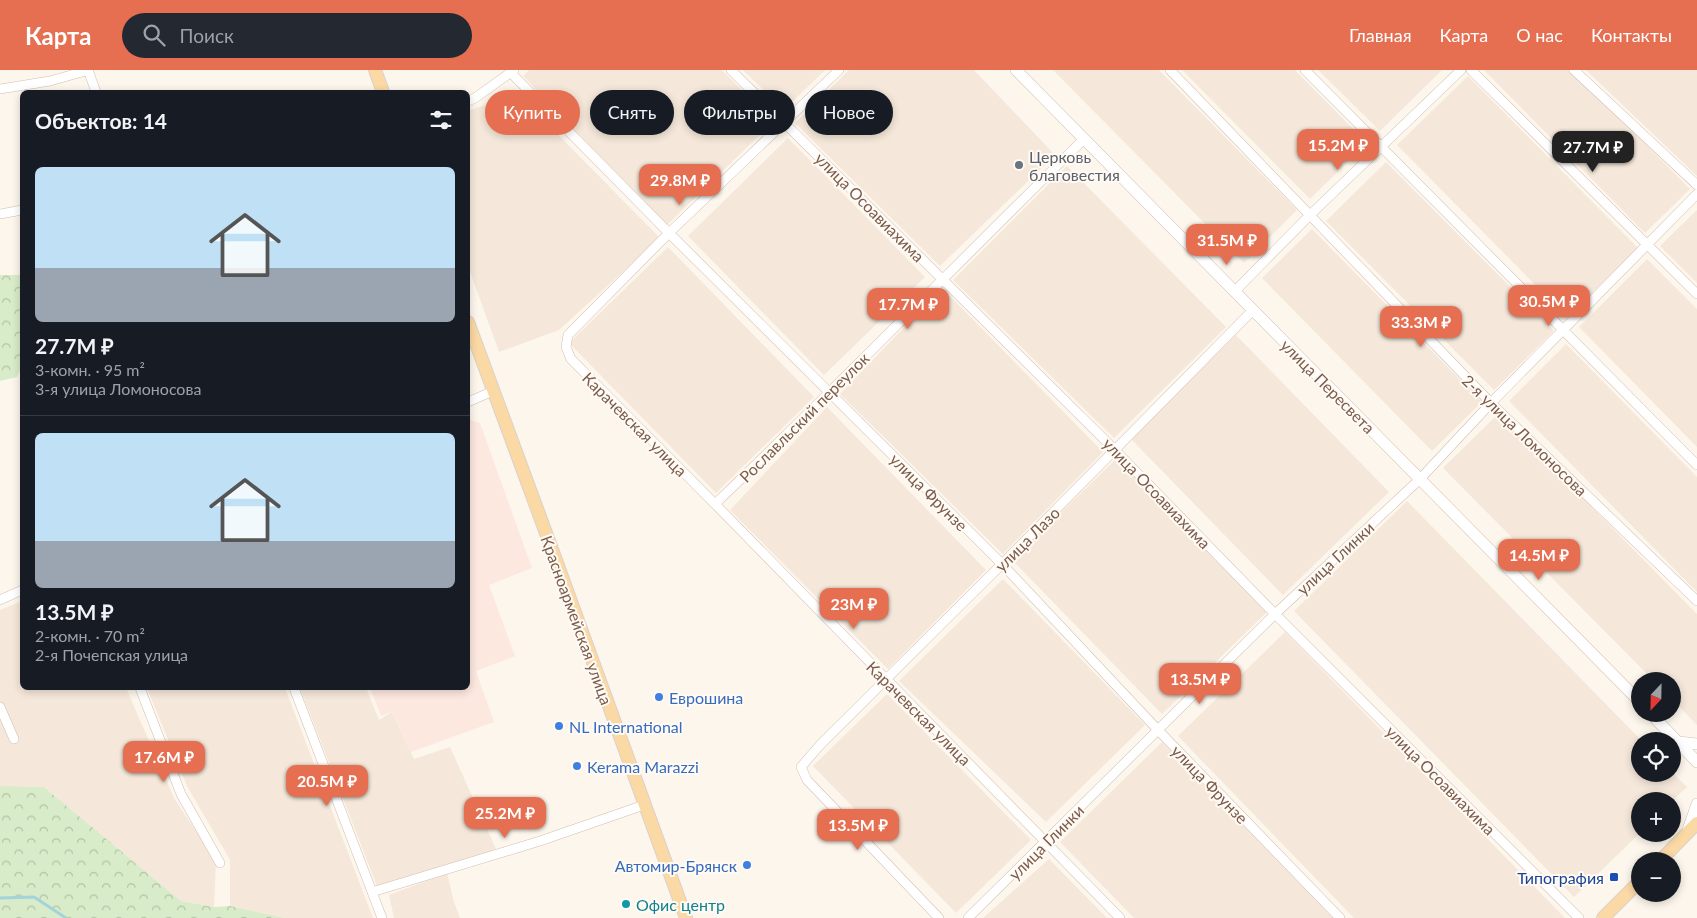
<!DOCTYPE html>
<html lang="ru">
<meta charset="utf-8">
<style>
:root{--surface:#171b24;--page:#242831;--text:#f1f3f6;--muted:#9ea1a6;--line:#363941;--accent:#e76f51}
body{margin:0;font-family:Lato,sans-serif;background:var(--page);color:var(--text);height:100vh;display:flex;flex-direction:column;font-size:19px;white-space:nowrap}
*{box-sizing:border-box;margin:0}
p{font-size:16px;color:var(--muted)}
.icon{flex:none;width:28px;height:28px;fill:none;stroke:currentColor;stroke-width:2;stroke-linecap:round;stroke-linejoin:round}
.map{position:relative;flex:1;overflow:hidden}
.panel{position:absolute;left:20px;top:20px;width:450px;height:600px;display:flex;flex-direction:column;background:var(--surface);border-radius:8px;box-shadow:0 2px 8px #0003}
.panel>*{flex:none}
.guide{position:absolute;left:485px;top:20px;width:475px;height:45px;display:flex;gap:10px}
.needle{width:32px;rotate:202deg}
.buttons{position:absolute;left:1631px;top:602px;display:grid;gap:10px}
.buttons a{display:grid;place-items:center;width:50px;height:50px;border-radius:50%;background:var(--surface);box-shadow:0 2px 8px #0003;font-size:25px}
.price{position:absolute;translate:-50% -42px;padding:0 11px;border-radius:10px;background:var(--accent);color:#fff;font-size:16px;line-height:32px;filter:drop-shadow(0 1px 2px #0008)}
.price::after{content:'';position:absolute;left:50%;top:30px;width:15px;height:11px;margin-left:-8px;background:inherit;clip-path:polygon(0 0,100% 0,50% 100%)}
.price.on{background:#222;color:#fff}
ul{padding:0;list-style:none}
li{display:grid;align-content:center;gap:10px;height:265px;padding:0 15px}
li+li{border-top:1px solid var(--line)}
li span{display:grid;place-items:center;height:155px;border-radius:8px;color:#555}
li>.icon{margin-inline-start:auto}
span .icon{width:90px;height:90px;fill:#fffc;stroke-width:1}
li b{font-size:21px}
h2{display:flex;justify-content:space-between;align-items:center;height:60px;padding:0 15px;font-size:21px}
.pill{padding:0 18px;border-radius:22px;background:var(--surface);box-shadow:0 2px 8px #0003;font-size:18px;line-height:45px}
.pill.on{background:var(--accent);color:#fff}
header{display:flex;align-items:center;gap:30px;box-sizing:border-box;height:70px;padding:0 25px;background:var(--accent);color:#fff}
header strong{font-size:24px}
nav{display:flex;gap:28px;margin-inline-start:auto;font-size:18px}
.search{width:350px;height:45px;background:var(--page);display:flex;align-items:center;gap:12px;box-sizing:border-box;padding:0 18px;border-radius:28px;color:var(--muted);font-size:19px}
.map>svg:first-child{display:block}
.residential{fill:#f5e8da}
.commercial{fill:#fde8e0}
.forest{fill:url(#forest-crowns)}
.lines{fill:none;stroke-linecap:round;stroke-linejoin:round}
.stream{stroke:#a5d3da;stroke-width:3}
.street-casing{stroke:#d1beb0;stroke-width:10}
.secondary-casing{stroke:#d6c0b0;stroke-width:12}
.primary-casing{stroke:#dad1cd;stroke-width:14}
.street{stroke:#fff;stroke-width:9}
.secondary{stroke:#fff;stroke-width:11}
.primary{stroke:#fbd9a5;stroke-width:12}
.worship-dot{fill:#6b7280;stroke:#fffaf3;stroke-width:2}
.shop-dot{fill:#3f7fe0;stroke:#fffaf3;stroke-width:2}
.transit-dot{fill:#1a4fb4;stroke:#fffaf3;stroke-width:2}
.culture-dot{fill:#0f9aa8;stroke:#fffaf3;stroke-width:2}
.labels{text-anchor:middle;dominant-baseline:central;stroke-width:4;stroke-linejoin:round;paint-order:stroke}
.worship-label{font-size:16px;fill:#5b616d;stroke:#fffaf3;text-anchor:start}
.street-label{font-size:16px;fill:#7a5c4d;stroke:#fffaf3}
.shop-label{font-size:16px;fill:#366cbe;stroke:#fffaf3;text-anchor:start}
.transit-label{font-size:16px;fill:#164399;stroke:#fffaf3;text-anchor:end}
.culture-label{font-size:16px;fill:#0d838f;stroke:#fffaf3;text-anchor:start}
</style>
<header>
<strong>Карта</strong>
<div class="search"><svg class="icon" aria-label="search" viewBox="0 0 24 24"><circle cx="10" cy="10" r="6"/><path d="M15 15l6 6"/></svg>Поиск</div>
<nav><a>Главная</a><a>Карта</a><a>О нас</a><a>Контакты</a></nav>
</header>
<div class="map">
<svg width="1697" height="848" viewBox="0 0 1697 848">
<defs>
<pattern id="forest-crowns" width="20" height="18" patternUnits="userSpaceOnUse" patternTransform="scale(1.25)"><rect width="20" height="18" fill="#d8ecc9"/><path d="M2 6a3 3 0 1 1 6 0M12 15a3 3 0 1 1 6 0" fill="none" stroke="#b4c2a5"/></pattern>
</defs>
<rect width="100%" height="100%" fill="#fdf6ec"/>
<path class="residential" d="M 529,0 L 722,0 L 773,52 L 667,155 L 523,6 Z
M 743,0 L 825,0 L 784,40 Z
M 849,0 L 974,0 L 1055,85 L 940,196 L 795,53 Z
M 1053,0 L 1159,0 L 1297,140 L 1244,193 Z
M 1182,0 L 1295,0 L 1367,73 L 1310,129 Z
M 1318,0 L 1442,0 L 1380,61 Z
M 1484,0 L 1572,0 L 1690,119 L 1645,163 Z
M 1586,0 L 1697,0 L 1697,106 Z
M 1468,6 L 1638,178 L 1567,247 L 1397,75 Z
M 513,19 L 660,168 L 559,260 L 499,282 L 468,196 L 468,41 L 496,31 Z
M 788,68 L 925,207 L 824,305 L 688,166 Z
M 1386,92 L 1554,261 L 1494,320 L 1326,151 Z
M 1067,96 L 1226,257 L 1114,368 L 953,210 Z
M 1697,140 L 1697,213 L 1660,176 Z
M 1312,159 L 1482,332 L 1432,381 L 1262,208 Z
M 668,177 L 814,327 L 716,423 L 569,273 Z
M 1647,189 L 1697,239 L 1697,377 L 1579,257 Z
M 942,218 L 1103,382 L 1003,484 L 840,324 Z
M 1236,265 L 1389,422 L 1283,525 L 1130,368 Z
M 1566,274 L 1697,407 L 1697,522 L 1509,331 Z
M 827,337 L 986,500 L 888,599 L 730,440 Z
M 1499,343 L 1697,544 L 1697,655 L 1673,630 L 1672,611 L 1654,611 L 1443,398 Z
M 1118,387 L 1268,541 L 1162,644 L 1012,490 Z
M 1407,431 L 1642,671 L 1640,671 L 1640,704 L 1673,703 L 1687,717 L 1672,731 L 1640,731 L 1640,763 L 1574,827 L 1294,541 Z
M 1003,509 L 1145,655 L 1046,752 L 899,611 Z
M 22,531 L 22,618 L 126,618 L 174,728 L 216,791 L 214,837 L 181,831 L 44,717 L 0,716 L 0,540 Z
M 1285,562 L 1565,848 L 1354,848 L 1178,666 Z
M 147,618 L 285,618 L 373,848 L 285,848 L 230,836 L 230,790 L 187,716 Z
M 300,618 L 366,618 L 379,650 L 392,642 L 414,689 L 450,677 L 496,779 L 447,799 L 377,816 Z
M 887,624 L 1031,770 L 956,843 L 813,696 Z
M 1162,672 L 1333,848 L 1134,848 L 1060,772 Z
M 1049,789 L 1107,848 L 983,848 Z
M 447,803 L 454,832 L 460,848 L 394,848 L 389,825 Z"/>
<path class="commercial" d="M 468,349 L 480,353 L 532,498 L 489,515 L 515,586 L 476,601 L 494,652 L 411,682 L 392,642 L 381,646 L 370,618 L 468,618 Z"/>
<path class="forest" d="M 0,205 L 22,205 L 22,296 L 17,307 L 0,311 Z
M 0,716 L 44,717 L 181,831 L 214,837 L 230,836 L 285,848 L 0,848 Z"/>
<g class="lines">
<path class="stream" d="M 0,828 L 34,827 L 66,848"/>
<defs>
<path id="street" d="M 88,0 L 96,22
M 731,0 L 1115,380 L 1275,544 L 1579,848
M 839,0 L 669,163 L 568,265 L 566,277 L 571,289 L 715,434 L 1120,848
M 1170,0 L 1491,333 L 1697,531
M 1305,0 L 1697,395
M 1471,0 L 1697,224
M 1574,0 L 1697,115
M 511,3 L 669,163 L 1002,494 L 1158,660 L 1340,848
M 0,19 L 50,11 L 89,0
M 468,31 L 475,28 L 514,0
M 0,144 L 22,140
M 1235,221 L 1309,146 L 1461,0
M 468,332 L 493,321
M 715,434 C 840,314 961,190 1084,69
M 0,530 L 22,520
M 140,618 L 181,724 L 220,793
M 294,618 L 382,848
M 0,637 L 14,669
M 372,822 L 540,771 L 644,735
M 939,848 L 807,710 L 801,697 L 820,675 L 1002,494 L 1253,240
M 968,848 L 1275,544 L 1420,409 L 1491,333 L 1697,124"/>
<path id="secondary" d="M 1016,0 L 1640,632
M 1651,644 L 1697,692
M 1679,672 L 1697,674
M 1687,763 L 1697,734"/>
<path id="primary" d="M 375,0 L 383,22
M 468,252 L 553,482 L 686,848
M 1660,791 L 1697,753
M 1603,848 L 1640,811"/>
</defs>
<use href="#street" class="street-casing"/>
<use href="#secondary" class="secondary-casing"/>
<use href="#primary" class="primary-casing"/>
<use href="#street" class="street"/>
<use href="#secondary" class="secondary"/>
<use href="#primary" class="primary"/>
</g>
<circle class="worship-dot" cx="1019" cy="95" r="5"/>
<g class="shop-dot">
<circle cx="659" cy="627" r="5"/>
<circle cx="559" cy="656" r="5"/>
<circle cx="577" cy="696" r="5"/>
<circle cx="747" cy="795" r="5"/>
</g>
<rect class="transit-dot" x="1609" y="802" width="10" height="10" rx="2.5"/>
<circle class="culture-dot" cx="626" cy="834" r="5"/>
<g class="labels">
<g class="worship-label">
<text x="1029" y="86">Церковь<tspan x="1029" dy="18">благовестия</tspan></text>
</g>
<g class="street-label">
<text transform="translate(870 137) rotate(45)">улица Осоавиахима</text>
<text transform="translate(1328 316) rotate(45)">улица Пересвета</text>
<text transform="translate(804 347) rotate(-45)">Рославльский переулок</text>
<text transform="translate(635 354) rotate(45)">Карачевская улица</text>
<text transform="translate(1525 365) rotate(44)">2-я улица Ломоносова</text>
<text transform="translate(929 422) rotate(45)">улица Фрунзе</text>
<text transform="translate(1157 423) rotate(46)">улица Осоавиахима</text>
<text transform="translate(1027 469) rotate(-45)">улица Лазо</text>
<text transform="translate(1335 488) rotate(-43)">улица Глинки</text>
<text transform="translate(577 550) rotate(70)">Красноармейская улица</text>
<text transform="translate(919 643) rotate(45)">Карачевская улица</text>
<text transform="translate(1441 710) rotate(45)">улица Осоавиахима</text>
<text transform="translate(1210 714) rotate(46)">улица Фрунзе</text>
<text transform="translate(1046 772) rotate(-45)">улица Глинки</text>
</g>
<g class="shop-label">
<text x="669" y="627">Еврошина</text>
<text x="569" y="656">NL International</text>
<text x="587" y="696">Kerama Marazzi</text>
<text x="737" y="795" text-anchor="end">Автомир-Брянск</text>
</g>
<g class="transit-label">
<text x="1604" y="807">Типография</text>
</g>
<g class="culture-label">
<text x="636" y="834">Офис центр</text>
</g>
</g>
</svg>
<div class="buttons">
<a><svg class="needle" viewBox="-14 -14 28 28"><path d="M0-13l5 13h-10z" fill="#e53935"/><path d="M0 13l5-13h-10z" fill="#9ea1a6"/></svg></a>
<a><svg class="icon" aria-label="locate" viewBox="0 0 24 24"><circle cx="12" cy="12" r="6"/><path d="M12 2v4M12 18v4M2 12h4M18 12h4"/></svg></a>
<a>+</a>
<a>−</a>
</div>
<b class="price" style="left:1338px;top:101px">15.2M ₽</b>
<b class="price on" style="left:1593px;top:103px">27.7M ₽</b>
<b class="price" style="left:680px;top:136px">29.8M ₽</b>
<b class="price" style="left:1227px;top:196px">31.5M ₽</b>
<b class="price" style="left:1549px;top:257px">30.5M ₽</b>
<b class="price" style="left:908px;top:260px">17.7M ₽</b>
<b class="price" style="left:1421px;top:278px">33.3M ₽</b>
<b class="price" style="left:1539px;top:511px">14.5M ₽</b>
<b class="price" style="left:854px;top:560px">23M ₽</b>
<b class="price" style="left:1200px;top:635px">13.5M ₽</b>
<b class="price" style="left:164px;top:713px">17.6M ₽</b>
<b class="price" style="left:327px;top:737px">20.5M ₽</b>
<b class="price" style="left:505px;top:769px">25.2M ₽</b>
<b class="price" style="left:858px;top:781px">13.5M ₽</b>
<div class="guide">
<a class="pill on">Купить</a>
<a class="pill">Снять</a>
<a class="pill">Фильтры</a>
<a class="pill">Новое</a>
</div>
<section class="panel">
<h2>Объектов: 14<svg class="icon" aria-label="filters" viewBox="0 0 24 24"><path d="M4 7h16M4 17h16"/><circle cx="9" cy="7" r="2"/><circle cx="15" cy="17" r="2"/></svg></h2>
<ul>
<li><span style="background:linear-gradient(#bfe0f5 65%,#9aa5b1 0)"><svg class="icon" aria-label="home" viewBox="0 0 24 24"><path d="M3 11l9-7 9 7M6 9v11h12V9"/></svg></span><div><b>27.7M ₽</b><p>3-комн. · 95 m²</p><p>3-я улица Ломоносова</p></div></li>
<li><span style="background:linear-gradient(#bfe0f5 70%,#9aa5b1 0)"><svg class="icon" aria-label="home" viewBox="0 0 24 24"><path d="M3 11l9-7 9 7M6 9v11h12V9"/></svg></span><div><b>13.5M ₽</b><p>2-комн. · 70 m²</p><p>2-я Почепская улица</p></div></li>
</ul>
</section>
</div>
